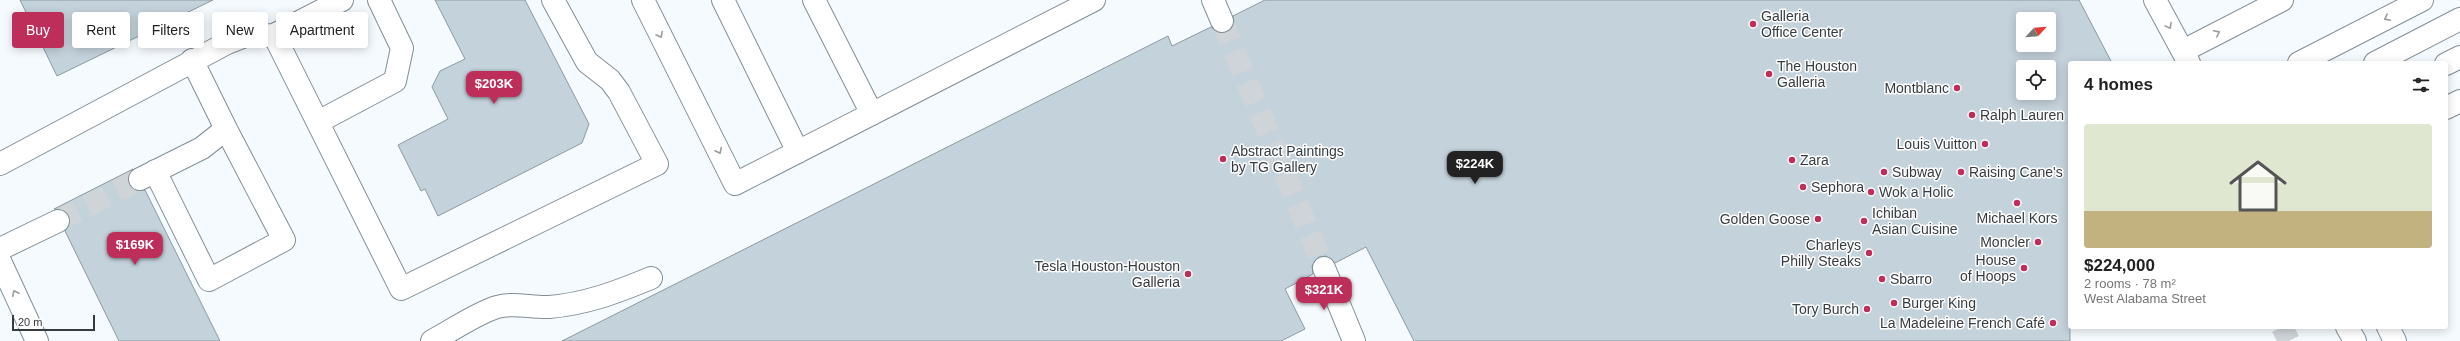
<!DOCTYPE html>
<meta charset="utf-8">
<style>
:root{--surface:#fff;--page:#f2f2f2;--text:#222;--muted:#767676;--accent:#bd2f5a}
body{margin:0;font-family:Arial,sans-serif;background:var(--page);color:var(--text);height:100vh;display:flex;flex-direction:column;font-size:15px;white-space:nowrap}
*{box-sizing:border-box;margin:0}
p{font-size:13px;color:var(--muted)}
.icon{flex:none;width:22px;height:22px;fill:none;stroke:currentColor;stroke-width:2;stroke-linecap:round;stroke-linejoin:round}
.map{position:relative;flex:1;overflow:hidden}
.sheet{position:absolute;left:2068px;top:61px;width:380px;height:268px;display:flex;flex-direction:column;background:var(--surface);border-radius:4px;box-shadow:0 2px 10px #0003}
.sheet>*{flex:none}
.banner{position:absolute;left:12px;top:12px;width:380px;height:36px;display:flex;gap:8px}
.needle{width:26px;rotate:64deg}
.controls{position:absolute;left:2016px;top:12px;display:grid;gap:8px}
.controls a{display:grid;place-items:center;width:40px;height:40px;border-radius:4px;background:var(--surface);box-shadow:0 2px 10px #0003;font-size:20px}
.scale{position:absolute;left:12px;bottom:10px;width:83px;box-sizing:border-box;padding-left:4px;border:2px solid #353b3e;border-top:0;font-size:11px;line-height:14px;white-space:nowrap;color:#353b3e;-webkit-text-stroke:3px #fff;paint-order:stroke}
.price{position:absolute;translate:-50% -34px;padding:0 9px;border-radius:8px;background:var(--accent);color:#fff;font-size:13px;line-height:26px;filter:drop-shadow(0 1px 2px #0008)}
.price::after{content:'';position:absolute;left:50%;top:24px;width:12px;height:9px;margin-left:-6px;background:inherit;clip-path:polygon(0 0,100% 0,50% 100%)}
.price.on{background:#222;color:#fff}
ul{padding:0;list-style:none}
li{display:grid;align-content:center;gap:8px;height:212px;padding:0 16px}
li span{display:grid;place-items:center;height:124px;border-radius:4px;color:#555}
li>.icon{margin-inline-start:auto}
span .icon{width:72px;height:72px;fill:#fffc;stroke-width:1}
li b{font-size:17px}
h2{display:flex;justify-content:space-between;align-items:center;height:48px;padding:0 16px;font-size:17px}
.tag{padding:0 14px;border-radius:4px;background:var(--surface);box-shadow:0 2px 10px #0003;font-size:14px;line-height:36px}
.tag.on{background:var(--accent);color:#fff}
.map>svg:first-child{display:block}
.building{fill:#c4d2db;stroke:#8b99a1;fill-rule:evenodd}
.lines{fill:none;stroke-linecap:round;stroke-linejoin:round}
.minor-tunnel{stroke:#cfd4d8;stroke-width:22;stroke-dasharray:22 11;stroke-linecap:butt}
.minor-casing{stroke:#818e96;stroke-width:24}
.minor{stroke:#fff;stroke-width:22}
.oneway{stroke:#9a9d9e}
.poi-dot{fill:#bd2f5a;stroke:#fff;stroke-width:1.5}
.labels{text-anchor:middle;dominant-baseline:central;stroke-width:3;stroke-linejoin:round;paint-order:stroke}
.poi-label{font-size:14px;fill:#353b3e;stroke:#fff;text-anchor:start}
</style>
<div class="map">
<svg width="2460" height="341" viewBox="0 0 2460 341">
<rect width="100%" height="100%" fill="#f5fafe"/>
<path class="building" d="M 20,0 L 213,0 L 57,76 Z
M 435,0 L 525,0 L 589,124 L 582,143 L 438,216 L 425,189 L 421,191 L 398,145 L 448,119 L 432,87 L 440,71 L 465,59 Z
M 1265,0 L 2079,0 L 2112,63 L 2070,63 L 2070,341 L 1414,341 L 1366,247 L 1335,263 L 1326,256 L 1319,257 L 1312,266 L 1313,274 L 1285,289 L 1305,329 L 1281,341 L 562,341 L 1168,36 L 1172,46 L 1211,27 L 1220,33 L 1227,32 L 1234,23 L 1233,16 ZM 2023,19 L 2049,19 L 2049,45 L 2023,45 ZM 2023,67 L 2049,67 L 2049,93 L 2023,93 Z
M 133,169 L 128,178 L 129,184 L 133,190 L 145,190 L 220,341 L 119,341 L 65,231 L 70,222 L 69,215 L 65,210 L 54,209 Z"/>
<g class="lines">
<path class="minor-tunnel" d="M 1222,21 L 1324,268
M 58,221 L 140,179
M 2282,327 L 2289,341"/>
<defs>
<path id="minor" d="M 643,0 L 735,184 L 1094,0
M 723,0 L 798,152
M 814,0 L 872,114
M 1213,0 L 1222,21
M 2155,0 L 2189,63
M 274,35 L 401,289 L 657,164 L 619,92 L 610,80 L 587,62 L 553,0
M 2183,51 L 2282,0
M 2299,63 L 2422,0
M 2375,63 L 2460,19
M 2446,64 L 2460,57
M 2446,108 L 2460,101
M 318,122 L 395,81 L 402,48 L 379,0
M 0,164 L 227,43 L 245,36 L 274,35 L 342,0
M 155,171 L 209,280 L 284,240 L 226,129
M 140,179 L 202,148 L 226,129 L 192,60
M 0,249 L 58,221
M 0,261 L 37,341
M 1324,268 L 1354,341
M 2347,327 L 2355,341
M 2388,327 L 2395,341
M 432,341 C 451,331 477,313 497,307 C 514,302 532,308 549,307 C 586,304 617,292 651,278"/>
</defs>
<use href="#minor" class="minor-casing"/>
<use href="#minor" class="minor"/>
</g>
<defs><path id="oneway-chevron" d="M-2-3.5L2.5 0L-2 3.5" fill="none" stroke-width="1.6" stroke-linecap="round" stroke-linejoin="round"/></defs>
<g class="oneway">
<use href="#oneway-chevron" transform="translate(2387 18) rotate(153)"/>
<use href="#oneway-chevron" transform="translate(2169 26) rotate(62)"/>
<use href="#oneway-chevron" transform="translate(2217 33) rotate(-27)"/>
<use href="#oneway-chevron" transform="translate(660 35) rotate(63)"/>
<use href="#oneway-chevron" transform="translate(719 151) rotate(63)"/>
<use href="#oneway-chevron" transform="translate(15 293) rotate(-115)"/>
</g>
<g class="poi-dot">
<circle cx="1753" cy="24" r="4"/>
<circle cx="1769" cy="74" r="4"/>
<circle cx="1957" cy="88" r="4"/>
<circle cx="1972" cy="115" r="4"/>
<circle cx="1985" cy="144" r="4"/>
<circle cx="1223" cy="159" r="4"/>
<circle cx="1792" cy="160" r="4"/>
<circle cx="1884" cy="172" r="4"/>
<circle cx="1961" cy="172" r="4"/>
<circle cx="1803" cy="187" r="4"/>
<circle cx="1871" cy="192" r="4"/>
<circle cx="2017" cy="203" r="4"/>
<circle cx="1818" cy="219" r="4"/>
<circle cx="1864" cy="221" r="4"/>
<circle cx="2038" cy="242" r="4"/>
<circle cx="1869" cy="253" r="4"/>
<circle cx="2024" cy="268" r="4"/>
<circle cx="1188" cy="274" r="4"/>
<circle cx="1882" cy="279" r="4"/>
<circle cx="1894" cy="303" r="4"/>
<circle cx="1867" cy="309" r="4"/>
<circle cx="2053" cy="323" r="4"/>
</g>
<g class="labels">
<g class="poi-label">
<text x="1761" y="16">Galleria<tspan x="1761" dy="16">Office Center</tspan></text>
<text x="1777" y="66">The Houston<tspan x="1777" dy="16">Galleria</tspan></text>
<text x="1949" y="88" text-anchor="end">Montblanc</text>
<text x="1980" y="115">Ralph Lauren</text>
<text x="1977" y="144" text-anchor="end">Louis Vuitton</text>
<text x="1231" y="151">Abstract Paintings<tspan x="1231" dy="16">by TG Gallery</tspan></text>
<text x="1800" y="160">Zara</text>
<text x="1892" y="172">Subway</text>
<text x="1969" y="172">Raising Cane's</text>
<text x="1811" y="187">Sephora</text>
<text x="1879" y="192">Wok a Holic</text>
<text x="1872" y="213">Ichiban<tspan x="1872" dy="16">Asian Cuisine</tspan></text>
<text x="2017" y="218" text-anchor="middle">Michael Kors</text>
<text x="1810" y="219" text-anchor="end">Golden Goose</text>
<text x="2030" y="242" text-anchor="end">Moncler</text>
<text x="1861" y="245" text-anchor="end">Charleys<tspan x="1861" dy="16">Philly Steaks</tspan></text>
<text x="2016" y="260" text-anchor="end">House<tspan x="2016" dy="16">of Hoops</tspan></text>
<text x="1180" y="266" text-anchor="end">Tesla Houston-Houston<tspan x="1180" dy="16">Galleria</tspan></text>
<text x="1890" y="279">Sbarro</text>
<text x="1902" y="303">Burger King</text>
<text x="1859" y="309" text-anchor="end">Tory Burch</text>
<text x="2045" y="323" text-anchor="end">La Madeleine French Café</text>
</g>
</g>
</svg>
<div class="controls">
<a><svg class="needle" viewBox="-14 -14 28 28"><path d="M0-13l5 13h-10z" fill="#e53935"/><path d="M0 13l5-13h-10z" fill="#767676"/></svg></a>
<a><svg class="icon" aria-label="locate" viewBox="0 0 24 24"><circle cx="12" cy="12" r="6"/><path d="M12 2v4M12 18v4M2 12h4M18 12h4"/></svg></a>
</div>
<div class="scale">20 m</div>
<b class="price" style="left:494px;top:105px">$203K</b>
<b class="price on" style="left:1475px;top:185px">$224K</b>
<b class="price" style="left:135px;top:266px">$169K</b>
<b class="price" style="left:1324px;top:311px">$321K</b>
<div class="banner">
<a class="tag on">Buy</a>
<a class="tag">Rent</a>
<a class="tag">Filters</a>
<a class="tag">New</a>
<a class="tag">Apartment</a>
</div>
<section class="sheet">
<h2>4 homes<svg class="icon" aria-label="filters" viewBox="0 0 24 24"><path d="M4 7h16M4 17h16"/><circle cx="9" cy="7" r="2"/><circle cx="15" cy="17" r="2"/></svg></h2>
<ul>
<li><span style="background:linear-gradient(#dfe7d0 70%,#c2b280 0)"><svg class="icon" aria-label="home" viewBox="0 0 24 24"><path d="M3 11l9-7 9 7M6 9v11h12V9"/></svg></span><div><b>$224,000</b><p>2 rooms · 78 m²</p><p>West Alabama Street</p></div></li>
</ul>
</section>
</div>
